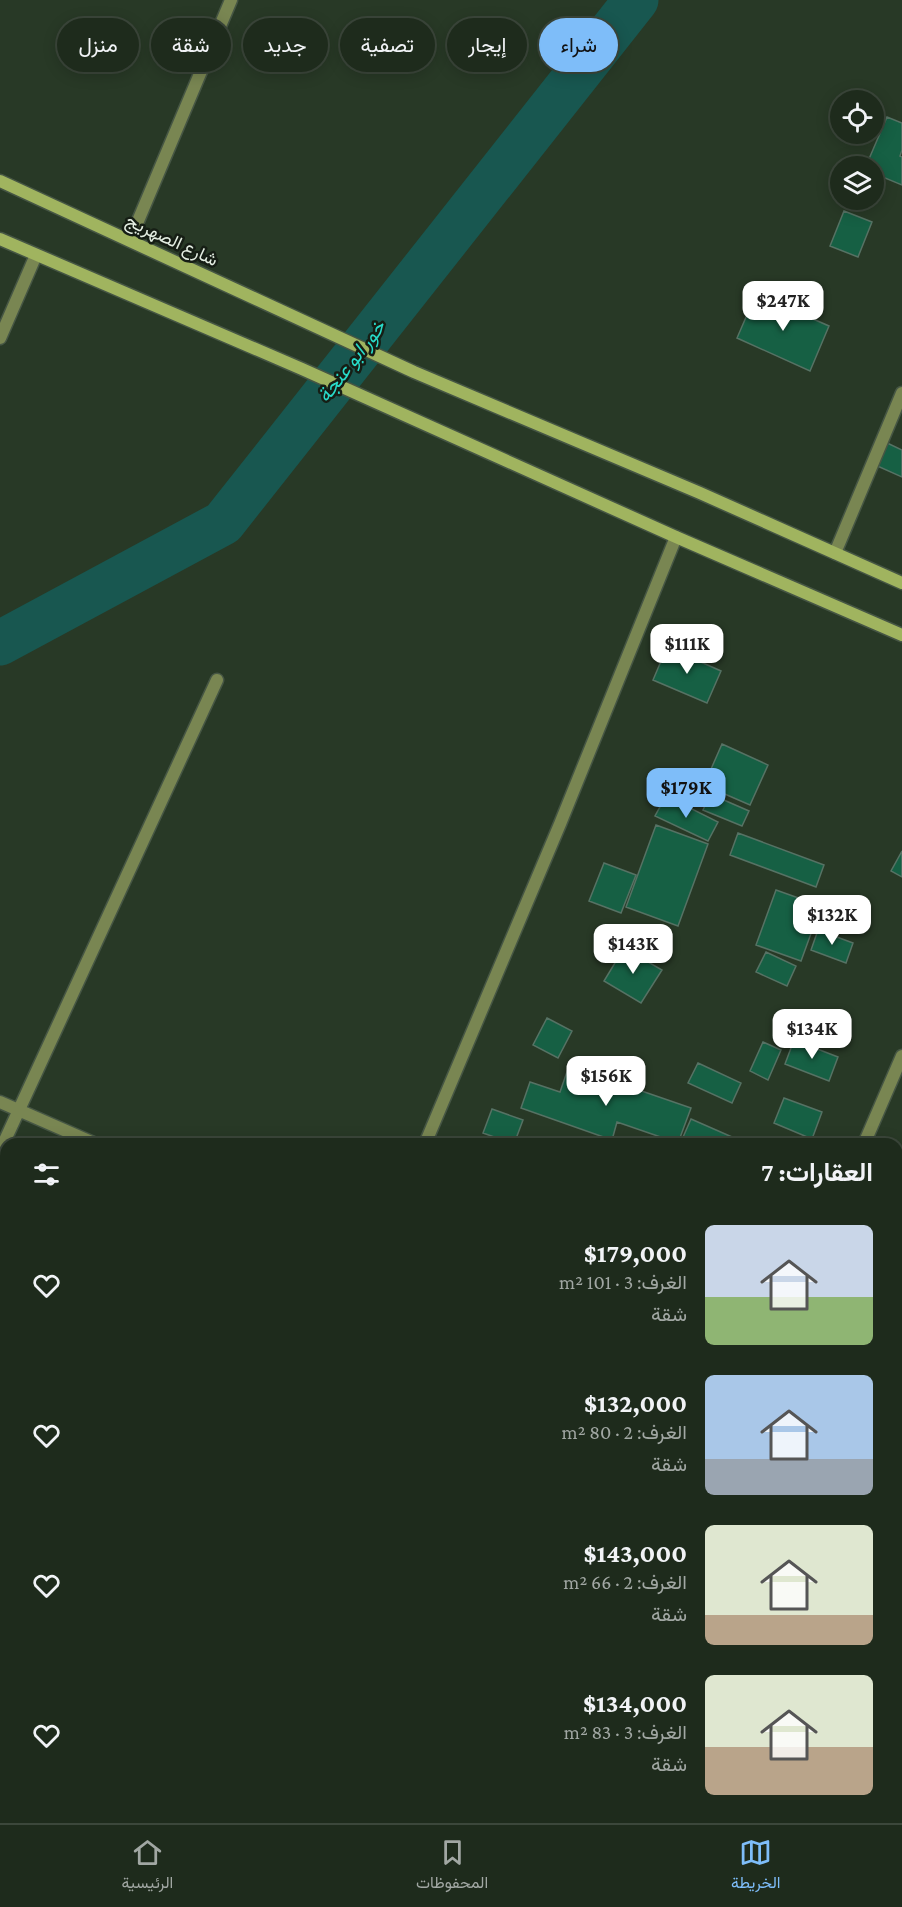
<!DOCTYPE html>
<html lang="ar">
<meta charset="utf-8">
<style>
:root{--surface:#1e2b1c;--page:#2b3729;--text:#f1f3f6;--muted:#a1a7a3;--line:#3c473b;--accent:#7ebdf9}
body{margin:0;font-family:"Crimson Pro",Vazirmatn,serif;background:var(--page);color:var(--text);direction:rtl;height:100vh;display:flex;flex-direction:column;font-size:22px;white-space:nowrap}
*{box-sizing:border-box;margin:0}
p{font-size:20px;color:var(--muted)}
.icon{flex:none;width:33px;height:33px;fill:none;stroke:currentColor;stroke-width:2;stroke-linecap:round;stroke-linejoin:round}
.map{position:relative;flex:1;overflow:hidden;direction:ltr}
.drawer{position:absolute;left:0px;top:1138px;width:903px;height:686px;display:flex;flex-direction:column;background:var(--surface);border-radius:18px 18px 0 0;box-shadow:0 3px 15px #0003,0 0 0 2px var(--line);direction:rtl}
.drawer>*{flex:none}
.banner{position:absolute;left:18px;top:18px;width:600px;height:54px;direction:rtl;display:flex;gap:12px}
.tools{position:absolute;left:830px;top:90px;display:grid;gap:12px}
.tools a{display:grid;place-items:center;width:54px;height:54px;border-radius:50%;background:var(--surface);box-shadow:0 3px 15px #0003,0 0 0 2px var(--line);font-size:30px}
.price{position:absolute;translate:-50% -51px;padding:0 14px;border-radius:12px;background:#fff;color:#222;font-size:20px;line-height:39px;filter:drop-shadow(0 2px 3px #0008)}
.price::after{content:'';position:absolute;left:50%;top:36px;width:18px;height:14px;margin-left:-9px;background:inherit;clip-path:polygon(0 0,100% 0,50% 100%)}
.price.active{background:var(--accent);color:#111}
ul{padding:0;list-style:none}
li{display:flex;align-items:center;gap:18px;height:150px;padding:0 30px}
li span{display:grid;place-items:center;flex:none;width:168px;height:120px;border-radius:9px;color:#555}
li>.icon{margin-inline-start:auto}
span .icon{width:72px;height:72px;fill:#fffc;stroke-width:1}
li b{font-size:26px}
h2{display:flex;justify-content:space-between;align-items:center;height:72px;padding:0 30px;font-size:26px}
.pill{padding:0 21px;border-radius:27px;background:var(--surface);box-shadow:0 3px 15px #0003,0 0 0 2px var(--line);font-size:21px;line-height:54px}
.pill.active{background:var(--accent);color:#111}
.tabs{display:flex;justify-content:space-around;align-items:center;height:84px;border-top:2px solid var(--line);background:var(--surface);font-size:16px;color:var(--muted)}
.tabs a{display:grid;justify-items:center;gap:3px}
.tabs .active{color:var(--accent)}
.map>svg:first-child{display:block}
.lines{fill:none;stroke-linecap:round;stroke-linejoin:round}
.canal{stroke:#185750;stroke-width:45}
.building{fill:#166044;stroke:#567264;stroke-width:1.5}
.minor-casing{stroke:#465644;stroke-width:15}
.secondary-casing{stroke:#465644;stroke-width:15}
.minor{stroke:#798652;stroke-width:12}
.secondary{stroke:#a0b45f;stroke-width:12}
.labels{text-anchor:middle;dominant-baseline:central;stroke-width:5;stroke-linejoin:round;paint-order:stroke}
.street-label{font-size:18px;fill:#e5efe3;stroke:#161e15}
.water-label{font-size:20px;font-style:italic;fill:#28dbc9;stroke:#161e15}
</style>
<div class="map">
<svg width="902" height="1823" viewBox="0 0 902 1823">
<rect width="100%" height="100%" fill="#283926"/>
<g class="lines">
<path class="canal" d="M 0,643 L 223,523 L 636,0"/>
</g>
<path class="building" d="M 887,117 L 902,123 L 902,150 L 900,156 L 902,157 L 902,185 L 873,173 L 873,166 L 866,166 Z
M 844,211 L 872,222 L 858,257 L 830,246 Z
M 756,294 L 829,326 L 810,371 L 737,338 Z
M 883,441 L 902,450 L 902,477 L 873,464 Z
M 667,647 L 721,671 L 707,703 L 653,680 Z
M 722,744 L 768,765 L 750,805 L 704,785 Z
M 710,794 L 749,811 L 742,826 L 703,810 Z
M 666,796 L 718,822 L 708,841 L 655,816 Z
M 656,825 L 708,844 L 678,926 L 626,907 Z
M 738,833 L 824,865 L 816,887 L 730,855 Z
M 902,851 L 902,877 L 891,871 Z
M 604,863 L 636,875 L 621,913 L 589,901 Z
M 776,890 L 821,906 L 801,961 L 756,945 Z
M 818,930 L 853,943 L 846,963 L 811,950 Z
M 624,948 L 662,970 L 641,1003 L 604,981 Z
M 766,952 L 796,966 L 787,986 L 756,972 Z
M 547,1018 L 572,1031 L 558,1058 L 533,1045 Z
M 794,1040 L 838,1057 L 829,1081 L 785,1064 Z
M 763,1042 L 781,1050 L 768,1080 L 750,1071 Z
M 698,1063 L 741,1083 L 732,1103 L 688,1083 Z
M 569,1066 L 691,1108 L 678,1143 L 617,1122 L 612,1140 L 521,1108 L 530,1082 L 560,1092 Z
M 784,1098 L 822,1112 L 812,1139 L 774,1123 Z
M 492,1109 L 523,1120 L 514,1144 L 483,1133 Z
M 691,1119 L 748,1144 L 680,1144 Z
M 897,1522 L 902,1524 L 902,1562 L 897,1573 Z
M 902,1594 L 902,1628 L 897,1626 L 897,1602 Z
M 897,1636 L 902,1638 L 902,1660 L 897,1658 Z
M 897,1689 L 902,1691 L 902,1749 L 897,1747 Z
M 897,1771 L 902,1773 L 902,1811 L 897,1809 Z
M 219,1818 L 252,1818 L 266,1823 L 218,1823 Z
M 336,1818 L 359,1818 L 356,1823 L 334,1823 Z
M 442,1818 L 485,1818 L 483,1823 L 440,1823 Z
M 685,1818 L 717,1818 L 728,1823 L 683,1823 Z
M 727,1818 L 748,1818 L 745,1823 L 739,1823 Z
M 798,1818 L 834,1818 L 843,1823 L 795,1823 Z"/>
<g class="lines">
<defs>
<path id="minor" d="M 130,240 L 231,0
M 0,338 L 36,255
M 835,553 L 902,393
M 0,1102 L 96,1144
M 425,1144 L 560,824 L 676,537
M 864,1144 L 902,1056
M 0,1151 L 217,680
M 897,1504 L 902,1506
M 129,1823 L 132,1818
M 570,1823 L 572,1818"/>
<path id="secondary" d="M 0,181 L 414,372 L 700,493 L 902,583
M 0,239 L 302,369 L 676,537 L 902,635"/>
</defs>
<use href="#minor" class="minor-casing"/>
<use href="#secondary" class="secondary-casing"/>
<use href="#minor" class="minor"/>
<use href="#secondary" class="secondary"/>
</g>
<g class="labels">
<g class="street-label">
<text transform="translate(172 240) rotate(25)">شارع الصهريج</text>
</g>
<g class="water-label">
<text transform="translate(351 361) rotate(-52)">خور ابو عنجة</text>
</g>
</g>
</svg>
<div class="tools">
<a><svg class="icon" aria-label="locate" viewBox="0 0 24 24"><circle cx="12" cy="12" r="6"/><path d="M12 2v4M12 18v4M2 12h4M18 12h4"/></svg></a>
<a><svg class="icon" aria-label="layers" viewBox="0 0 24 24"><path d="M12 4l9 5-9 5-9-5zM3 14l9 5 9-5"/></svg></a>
</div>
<b class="price" style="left:783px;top:332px">$247K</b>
<b class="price" style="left:687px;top:675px">$111K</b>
<b class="price active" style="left:686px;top:819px">$179K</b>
<b class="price" style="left:832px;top:946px">$132K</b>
<b class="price" style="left:633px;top:975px">$143K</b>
<b class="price" style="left:812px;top:1060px">$134K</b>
<b class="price" style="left:606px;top:1107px">$156K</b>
<div class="banner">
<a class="pill active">شراء</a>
<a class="pill">إيجار</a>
<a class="pill">تصفية</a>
<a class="pill">جديد</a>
<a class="pill">شقة</a>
<a class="pill">منزل</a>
</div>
<section class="drawer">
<h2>العقارات: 7<svg class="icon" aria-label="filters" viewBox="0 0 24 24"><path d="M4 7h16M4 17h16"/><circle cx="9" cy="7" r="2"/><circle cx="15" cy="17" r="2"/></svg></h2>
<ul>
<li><span style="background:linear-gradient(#c9d6e8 60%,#8fb573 0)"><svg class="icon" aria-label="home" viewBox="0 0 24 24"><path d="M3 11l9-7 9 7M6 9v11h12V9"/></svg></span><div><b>$179,000</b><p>الغرف: 3 · 101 m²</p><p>شقة</p></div><svg class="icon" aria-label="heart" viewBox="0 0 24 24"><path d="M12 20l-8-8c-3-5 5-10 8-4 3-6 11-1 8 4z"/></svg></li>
<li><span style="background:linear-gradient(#a9c7e8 70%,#9aa5b1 0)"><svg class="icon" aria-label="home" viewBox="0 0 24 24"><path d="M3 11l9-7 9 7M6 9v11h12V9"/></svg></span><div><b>$132,000</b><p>الغرف: 2 · 80 m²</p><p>شقة</p></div><svg class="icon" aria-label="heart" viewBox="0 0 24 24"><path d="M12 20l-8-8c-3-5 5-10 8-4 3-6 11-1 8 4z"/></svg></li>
<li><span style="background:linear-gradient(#dfe7d0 75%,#b9a48a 0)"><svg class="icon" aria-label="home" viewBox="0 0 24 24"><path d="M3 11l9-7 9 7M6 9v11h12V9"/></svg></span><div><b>$143,000</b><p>الغرف: 2 · 66 m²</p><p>شقة</p></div><svg class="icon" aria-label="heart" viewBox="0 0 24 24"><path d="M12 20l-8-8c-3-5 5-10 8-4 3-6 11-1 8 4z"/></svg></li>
<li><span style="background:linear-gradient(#dfe7d0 60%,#b9a48a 0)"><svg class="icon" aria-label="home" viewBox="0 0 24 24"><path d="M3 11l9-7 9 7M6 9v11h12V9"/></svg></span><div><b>$134,000</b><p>الغرف: 3 · 83 m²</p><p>شقة</p></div><svg class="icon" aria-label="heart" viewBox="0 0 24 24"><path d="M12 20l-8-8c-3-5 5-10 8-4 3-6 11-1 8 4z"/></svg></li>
</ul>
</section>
</div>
<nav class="tabs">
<a class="active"><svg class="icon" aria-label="map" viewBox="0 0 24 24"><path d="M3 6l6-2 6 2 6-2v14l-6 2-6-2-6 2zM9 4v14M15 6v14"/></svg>الخريطة</a>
<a><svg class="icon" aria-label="saved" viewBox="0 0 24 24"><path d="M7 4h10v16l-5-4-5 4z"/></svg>المحفوظات</a>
<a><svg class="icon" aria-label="home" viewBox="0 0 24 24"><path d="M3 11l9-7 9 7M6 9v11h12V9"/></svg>الرئيسية</a>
</nav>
